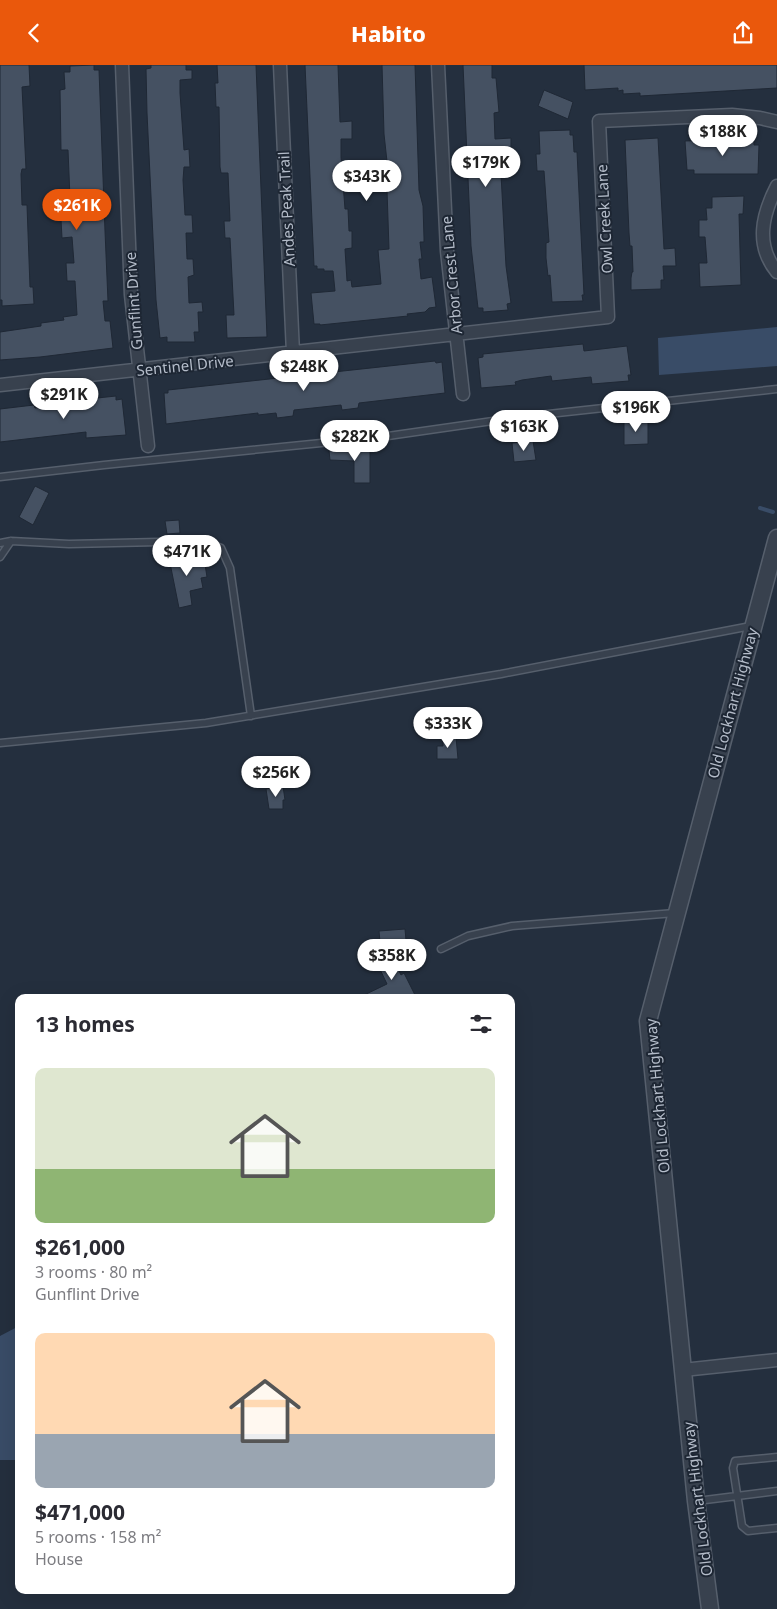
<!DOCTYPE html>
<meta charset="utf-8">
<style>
:root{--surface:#fff;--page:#f7f7f7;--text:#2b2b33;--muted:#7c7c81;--accent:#ea580c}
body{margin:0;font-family:"Noto Sans",sans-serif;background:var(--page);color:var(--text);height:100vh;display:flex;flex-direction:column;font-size:19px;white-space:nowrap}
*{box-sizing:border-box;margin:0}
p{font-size:16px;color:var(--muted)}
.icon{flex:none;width:28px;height:28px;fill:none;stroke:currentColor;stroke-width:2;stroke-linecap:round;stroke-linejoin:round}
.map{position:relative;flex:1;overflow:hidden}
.side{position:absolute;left:15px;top:929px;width:500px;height:600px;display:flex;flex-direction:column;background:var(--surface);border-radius:10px;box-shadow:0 5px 20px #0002}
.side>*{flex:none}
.price{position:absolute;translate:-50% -42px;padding:0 11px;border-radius:18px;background:#fff;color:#222;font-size:16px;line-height:32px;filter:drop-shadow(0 1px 2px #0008)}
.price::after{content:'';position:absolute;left:50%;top:30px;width:15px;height:11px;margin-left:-8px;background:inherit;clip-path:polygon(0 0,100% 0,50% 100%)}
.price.selected{background:var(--accent);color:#fff}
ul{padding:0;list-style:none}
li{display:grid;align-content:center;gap:10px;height:265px;padding:0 20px}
li span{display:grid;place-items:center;height:155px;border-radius:10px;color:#555}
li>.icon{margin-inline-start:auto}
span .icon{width:90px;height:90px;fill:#fffc;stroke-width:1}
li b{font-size:21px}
h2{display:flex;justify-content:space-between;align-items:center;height:60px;padding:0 20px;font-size:21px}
header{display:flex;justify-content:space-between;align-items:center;height:65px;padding:0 20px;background:var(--accent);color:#fff;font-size:22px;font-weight:800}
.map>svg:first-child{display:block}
.water{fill:#394c67}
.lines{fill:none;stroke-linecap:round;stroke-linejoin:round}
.stream{stroke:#394c67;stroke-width:4}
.building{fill:#455162;stroke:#1f2835}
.service-casing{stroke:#565f6c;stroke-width:9}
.minor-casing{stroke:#565f6c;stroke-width:15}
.tertiary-casing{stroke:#565f6c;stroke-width:19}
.service{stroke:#38414e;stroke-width:6}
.minor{stroke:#38414e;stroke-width:12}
.tertiary{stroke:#38414e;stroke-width:16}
.labels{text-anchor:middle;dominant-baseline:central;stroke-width:4;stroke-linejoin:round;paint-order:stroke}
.street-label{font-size:15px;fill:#b4bcc9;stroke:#1d2633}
</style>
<header><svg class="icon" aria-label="back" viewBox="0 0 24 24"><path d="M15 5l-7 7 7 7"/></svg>Habito<svg class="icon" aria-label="share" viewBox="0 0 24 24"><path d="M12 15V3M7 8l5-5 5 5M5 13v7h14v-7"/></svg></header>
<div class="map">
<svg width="777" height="1544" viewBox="0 0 777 1544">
<rect width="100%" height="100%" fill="#242f3e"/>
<path class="water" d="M 777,262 L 777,301 L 659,310 L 658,273 Z
M 19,1261 L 19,1395 L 0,1395 L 0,1271 Z"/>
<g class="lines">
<path class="stream" d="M 760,443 L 773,447"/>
</g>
<path class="building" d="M 0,0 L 29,0 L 30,21 L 22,22 L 26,104 L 22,104 L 21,109 L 22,140 L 27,140 L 30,222 L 33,222 L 34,239 L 2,241 L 2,235 L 0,235 Z
M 94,0 L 94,5 L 99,5 L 105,166 L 108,236 L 103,236 L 105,256 L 110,256 L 113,283 L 40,292 L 0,295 L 0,267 L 41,261 L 41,258 L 64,255 L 63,252 L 77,250 L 75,216 L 67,216 L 66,198 L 74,198 L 72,172 L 62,173 L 61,155 L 65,155 L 64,133 L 70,133 L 68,85 L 61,85 L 60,25 L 65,24 L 64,7 L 70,7 L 70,1 Z
M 151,0 L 186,0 L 186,5 L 192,5 L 192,14 L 180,15 L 180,28 L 184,85 L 189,84 L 190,102 L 184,102 L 183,115 L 185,150 L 192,150 L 193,168 L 186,168 L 187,194 L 193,194 L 194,210 L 188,212 L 189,238 L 202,237 L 203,247 L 198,247 L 199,267 L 194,267 L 195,277 L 167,277 L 167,272 L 160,273 L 156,235 L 147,48 L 146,4 L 151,3 Z
M 217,0 L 256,0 L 267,272 L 227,273 L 226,250 L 234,250 L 230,173 L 225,173 L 224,156 L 230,156 L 228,108 L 221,108 L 220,102 L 219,42 L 216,42 L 215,18 L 218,18 Z
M 305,0 L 338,0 L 340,57 L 352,56 L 352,74 L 341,74 L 341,92 L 345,144 L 348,144 L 349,166 L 352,166 L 352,183 L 345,184 L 347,216 L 351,215 L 352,222 L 381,219 L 378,185 L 389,184 L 387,125 L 390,124 L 384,69 L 382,0 L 415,0 L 419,125 L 423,141 L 424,173 L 424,177 L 420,177 L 422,194 L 419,194 L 421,214 L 432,212 L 436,242 L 429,243 L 425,247 L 407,249 L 408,251 L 320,260 L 320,259 L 314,259 L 311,228 L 335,226 L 333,206 L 324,206 L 324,204 L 317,204 L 317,201 L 314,201 Z
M 463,0 L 492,0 L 492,13 L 496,13 L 499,47 L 494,48 L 495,74 L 511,73 L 511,90 L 500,91 L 506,201 L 511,238 L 507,239 L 508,245 L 483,247 L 483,243 L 478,243 L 471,181 Z
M 584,0 L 777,0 L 777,23 L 640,31 L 640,28 L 623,29 L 623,25 L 618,26 L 618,23 L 585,25 Z
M 544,25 L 573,37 L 568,54 L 538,41 Z
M 570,65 L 570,70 L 573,70 L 574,87 L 577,87 L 584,230 L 582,230 L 583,236 L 552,237 L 550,210 L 548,211 L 546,193 L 546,178 L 549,177 L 544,106 L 537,106 L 536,89 L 540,89 L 539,66 Z
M 658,73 L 664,184 L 675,183 L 676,201 L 663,201 L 664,215 L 661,215 L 661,224 L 631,225 L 631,213 L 632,207 L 633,207 L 632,181 L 630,181 L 629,168 L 625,75 Z
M 736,74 L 754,74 L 754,80 L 759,80 L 758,109 L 694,109 L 694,105 L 687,105 L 685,76 Z
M 744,131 L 743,149 L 739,149 L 741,220 L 700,222 L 699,198 L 707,198 L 705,172 L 699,172 L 699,155 L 707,155 L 706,143 L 712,143 L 712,132 Z
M 583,279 L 584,286 L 627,281 L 631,310 L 628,310 L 629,316 L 592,319 L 591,312 L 552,316 L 551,311 L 522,315 L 515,317 L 516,320 L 481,323 L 478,293 L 483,292 L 483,289 Z
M 435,296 L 436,298 L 442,297 L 445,328 L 359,338 L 358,343 L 342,345 L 341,340 L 294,345 L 293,351 L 277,353 L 276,348 L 258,350 L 258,348 L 166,359 L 164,328 L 168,328 L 168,325 Z
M 116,331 L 116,335 L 122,334 L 126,370 L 86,373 L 86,367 L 0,377 L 0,344 L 34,340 L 35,343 L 60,340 L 60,337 Z
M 624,356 L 648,356 L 648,379 L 624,380 Z
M 533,376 L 536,395 L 514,397 L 512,378 Z
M 338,384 L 370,384 L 370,418 L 354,418 L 354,396 L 330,395 L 329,386 Z
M 35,421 L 49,428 L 33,460 L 19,452 Z
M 179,455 L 180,468 L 167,469 L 165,456 Z
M 183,486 L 184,496 L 204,493 L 207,512 L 201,513 L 203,523 L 190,526 L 192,540 L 179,543 L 169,493 L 171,492 L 171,488 Z
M 456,672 L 458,694 L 437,694 L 437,681 L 443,681 L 443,673 Z
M 301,690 L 304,717 L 287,718 L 284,692 Z
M 283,721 L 285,735 L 283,735 L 283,744 L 269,744 L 266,724 Z
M 405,864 L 406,875 L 380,877 L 379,866 Z
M 391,889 L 401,910 L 404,908 L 416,932 L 360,932 L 387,919 L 376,896 Z"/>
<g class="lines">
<defs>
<path id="service" d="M 0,412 L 104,400 L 381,372 L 521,352 L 777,324
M 0,478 L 11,476 L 69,479 L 204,476 L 221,483 L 230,503 L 251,651
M 0,492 L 11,476
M 0,678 L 206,658 L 501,609 L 751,561
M 441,884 L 468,871 L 512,861 L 675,848
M 777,1392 L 735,1396 L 733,1403 L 742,1461 L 748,1466 L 777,1463
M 697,1436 L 777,1426"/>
<path id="minor" d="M 122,0 L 131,230 L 148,381
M 280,0 L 293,288
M 438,0 L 447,186 L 463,329
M 777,121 C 762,150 755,180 777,207
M 0,320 L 608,252 L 599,56 L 732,50 L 760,53 L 777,57
M 683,1305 L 777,1295"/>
<path id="tertiary" d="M 710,1544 L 696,1436 L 648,956 L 777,473"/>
</defs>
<use href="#service" class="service-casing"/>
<use href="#minor" class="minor-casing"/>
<use href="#tertiary" class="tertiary-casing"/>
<use href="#service" class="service"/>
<use href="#minor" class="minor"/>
<use href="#tertiary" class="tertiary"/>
</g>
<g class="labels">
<g class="street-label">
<text transform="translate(286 144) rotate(-93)">Andes Peak Trail</text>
<text transform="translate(604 154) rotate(-93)">Owl Creek Lane</text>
<text transform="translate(451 210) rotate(-95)">Arbor Crest Lane</text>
<text transform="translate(133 236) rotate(-94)">Gunflint Drive</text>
<text transform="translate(185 300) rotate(-6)">Sentinel Drive</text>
<text transform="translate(732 638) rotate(-75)">Old Lockhart Highway</text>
<text transform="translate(657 1031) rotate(-95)">Old Lockhart Highway</text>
<text transform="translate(697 1434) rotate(-97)">Old Lockhart Highway</text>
</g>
</g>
</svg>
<b class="price" style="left:723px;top:92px">$188K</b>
<b class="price" style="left:486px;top:123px">$179K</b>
<b class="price" style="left:367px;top:137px">$343K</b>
<b class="price selected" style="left:77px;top:166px">$261K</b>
<b class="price" style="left:304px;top:327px">$248K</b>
<b class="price" style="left:64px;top:355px">$291K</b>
<b class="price" style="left:636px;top:368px">$196K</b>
<b class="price" style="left:524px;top:387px">$163K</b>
<b class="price" style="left:355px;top:397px">$282K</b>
<b class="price" style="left:187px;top:512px">$471K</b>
<b class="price" style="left:448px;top:684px">$333K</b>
<b class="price" style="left:276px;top:733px">$256K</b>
<b class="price" style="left:392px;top:916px">$358K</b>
<section class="side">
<h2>13 homes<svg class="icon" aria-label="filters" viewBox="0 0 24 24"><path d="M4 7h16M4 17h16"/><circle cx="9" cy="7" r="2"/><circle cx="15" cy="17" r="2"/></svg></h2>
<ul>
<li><span style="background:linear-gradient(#dfe7d0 65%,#8fb573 0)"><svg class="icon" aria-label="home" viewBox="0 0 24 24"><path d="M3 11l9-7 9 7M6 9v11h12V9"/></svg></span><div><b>$261,000</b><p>3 rooms · 80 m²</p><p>Gunflint Drive</p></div></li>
<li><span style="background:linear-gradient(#ffd9b3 65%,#9aa5b1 0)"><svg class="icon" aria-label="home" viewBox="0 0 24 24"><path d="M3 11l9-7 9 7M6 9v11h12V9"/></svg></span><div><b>$471,000</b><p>5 rooms · 158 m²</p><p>House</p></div></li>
</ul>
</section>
</div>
